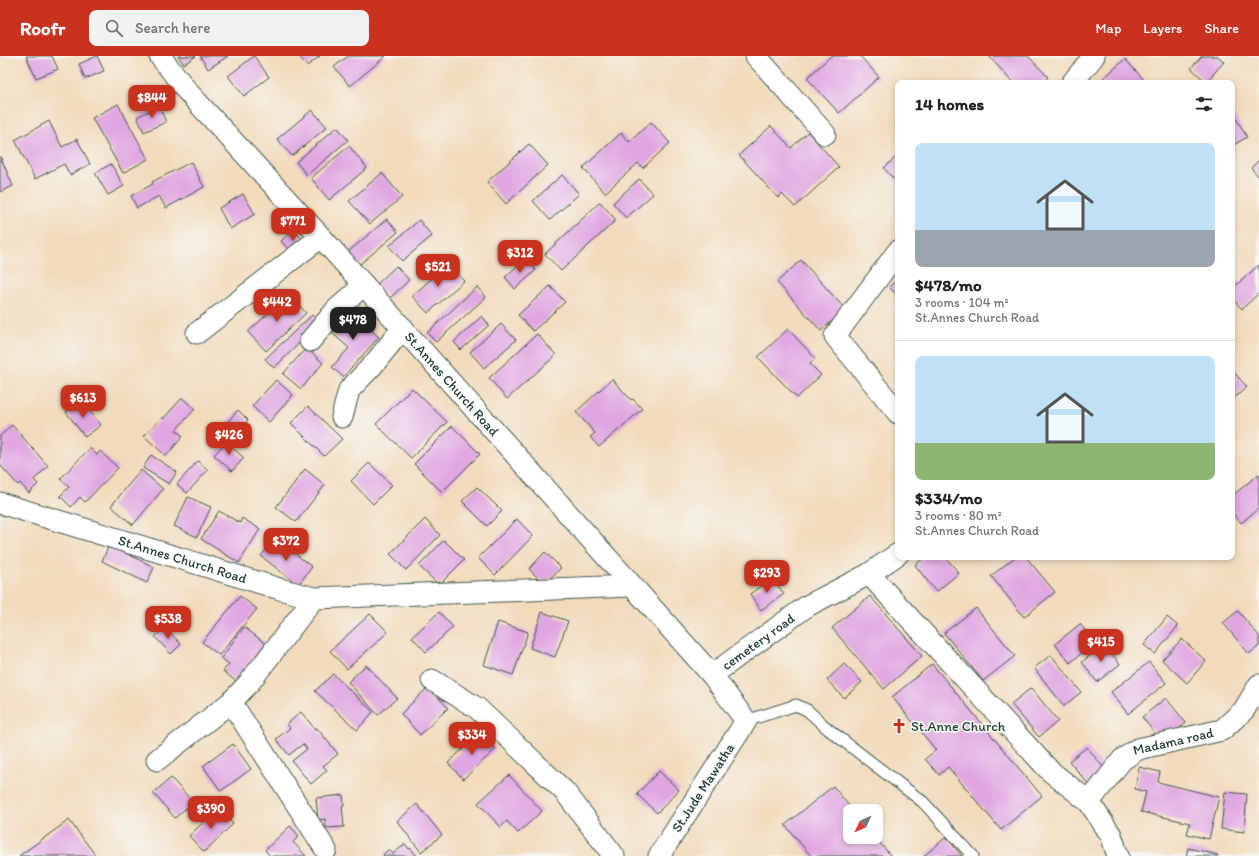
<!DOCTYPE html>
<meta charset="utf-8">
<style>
:root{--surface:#fff;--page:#f2f2f2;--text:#202124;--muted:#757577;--line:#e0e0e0;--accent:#c8321e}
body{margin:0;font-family:Itim,sans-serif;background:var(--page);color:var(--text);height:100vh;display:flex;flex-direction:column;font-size:15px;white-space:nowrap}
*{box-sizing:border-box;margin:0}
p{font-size:13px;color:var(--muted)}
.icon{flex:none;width:22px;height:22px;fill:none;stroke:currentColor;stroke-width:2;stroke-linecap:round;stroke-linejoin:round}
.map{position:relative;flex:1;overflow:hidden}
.drawer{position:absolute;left:895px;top:24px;width:340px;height:480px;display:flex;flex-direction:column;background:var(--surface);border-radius:8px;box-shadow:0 2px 6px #0003}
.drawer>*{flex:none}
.needle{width:26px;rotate:226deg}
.buttons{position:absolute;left:843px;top:748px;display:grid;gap:8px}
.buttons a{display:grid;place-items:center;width:40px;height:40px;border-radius:8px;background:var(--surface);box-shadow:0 2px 6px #0003;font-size:20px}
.price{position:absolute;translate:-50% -34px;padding:0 9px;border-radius:8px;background:var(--accent);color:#fff;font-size:13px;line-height:26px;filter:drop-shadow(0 1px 2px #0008)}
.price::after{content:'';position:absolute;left:50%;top:24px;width:12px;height:9px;margin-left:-6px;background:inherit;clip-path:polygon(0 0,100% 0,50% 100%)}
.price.selected{background:#222;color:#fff}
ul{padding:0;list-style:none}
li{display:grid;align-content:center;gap:8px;height:212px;padding:0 20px}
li+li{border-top:1px solid var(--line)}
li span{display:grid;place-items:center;height:124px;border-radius:8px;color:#555}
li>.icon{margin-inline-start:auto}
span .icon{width:72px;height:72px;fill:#fffc;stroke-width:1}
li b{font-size:17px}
h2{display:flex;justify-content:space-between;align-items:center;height:48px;padding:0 20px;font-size:17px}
header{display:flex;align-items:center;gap:24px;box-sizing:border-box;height:56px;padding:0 20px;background:var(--accent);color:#fff}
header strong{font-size:19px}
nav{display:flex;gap:22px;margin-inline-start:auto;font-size:14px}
.search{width:280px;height:36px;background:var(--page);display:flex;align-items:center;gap:10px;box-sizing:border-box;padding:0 14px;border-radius:8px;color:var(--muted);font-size:15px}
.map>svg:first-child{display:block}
.building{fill:#e0a6e1}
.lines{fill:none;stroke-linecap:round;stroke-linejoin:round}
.lane-casing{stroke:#3f5548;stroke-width:13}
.street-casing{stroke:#3f5548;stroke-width:23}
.lane{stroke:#fff;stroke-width:11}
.street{stroke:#fff;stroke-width:21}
.labels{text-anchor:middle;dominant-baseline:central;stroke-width:3.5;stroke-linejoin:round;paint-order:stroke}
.street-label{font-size:14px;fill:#1f3d34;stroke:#f6f6f2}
.poi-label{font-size:14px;fill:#1f3d34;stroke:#f6f6f2;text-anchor:start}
</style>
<header>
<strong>Roofr</strong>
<div class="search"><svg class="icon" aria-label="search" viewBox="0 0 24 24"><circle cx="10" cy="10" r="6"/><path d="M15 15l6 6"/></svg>Search here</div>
<nav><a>Map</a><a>Layers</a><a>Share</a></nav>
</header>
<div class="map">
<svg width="1259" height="800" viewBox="0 0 1259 800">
<rect width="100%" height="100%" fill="#f6f6f2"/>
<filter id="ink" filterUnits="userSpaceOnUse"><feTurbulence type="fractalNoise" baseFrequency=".025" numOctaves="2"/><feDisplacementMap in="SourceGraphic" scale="8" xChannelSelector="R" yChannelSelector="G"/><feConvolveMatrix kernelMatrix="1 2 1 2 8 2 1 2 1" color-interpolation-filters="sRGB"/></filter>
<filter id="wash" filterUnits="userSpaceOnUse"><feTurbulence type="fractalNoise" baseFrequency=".012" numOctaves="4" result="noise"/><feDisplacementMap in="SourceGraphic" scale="16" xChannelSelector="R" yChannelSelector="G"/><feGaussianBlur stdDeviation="0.9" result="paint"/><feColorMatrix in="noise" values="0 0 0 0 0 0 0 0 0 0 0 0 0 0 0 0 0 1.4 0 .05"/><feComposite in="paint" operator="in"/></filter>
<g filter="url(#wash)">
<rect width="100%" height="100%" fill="#f2dbbc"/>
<g id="blocks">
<path class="building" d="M 26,0 L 52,0 L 58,13 L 36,22 Z
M 97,0 L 104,15 L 85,23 L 79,8 Z
M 178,0 L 196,0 L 184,8 Z
M 200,0 L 228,0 L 208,13 Z
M 254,0 L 269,21 L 244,40 L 228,20 Z
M 299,0 L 320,0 L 307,10 Z
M 348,0 L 386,0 L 350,30 L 334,11 Z
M 831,0 L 860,0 L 879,21 L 839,57 L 807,22 Z
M 989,0 L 1028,0 L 1048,21 L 1042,27 L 1013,27 Z
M 1202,0 L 1218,0 L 1224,6 L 1206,26 L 1191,12 Z
M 1125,3 L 1144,24 L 1140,27 L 1098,27 Z
M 118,48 L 148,103 L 123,117 L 92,62 Z
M 159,50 L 166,66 L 144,76 L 137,61 Z
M 312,54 L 327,71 L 292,100 L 277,83 Z
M 1232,56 L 1247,81 L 1232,90 Z
M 49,65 L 62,91 L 77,83 L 90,108 L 70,119 L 64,108 L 35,123 L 15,84 Z
M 651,66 L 670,87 L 643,112 L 638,107 L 605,137 L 583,112 L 621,77 L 629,86 Z
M 771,70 L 791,92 L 808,76 L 839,111 L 795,151 L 782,138 L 778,142 L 739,99 Z
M 337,71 L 348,84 L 307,119 L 296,106 Z
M 529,88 L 548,109 L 506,148 L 487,126 Z
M 349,90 L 367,112 L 329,144 L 311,122 Z
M 898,99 L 898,128 L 884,112 Z
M 0,100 L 13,130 L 0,136 Z
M 1259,104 L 1259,121 L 1251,112 Z
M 191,106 L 204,131 L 166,152 L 159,140 L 137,152 L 131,140 L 153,128 L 152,126 Z
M 111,108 L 124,130 L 108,139 L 95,117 Z
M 382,117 L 402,141 L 370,168 L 349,145 Z
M 562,119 L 579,138 L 550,164 L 533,145 Z
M 639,123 L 653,138 L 626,162 L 613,147 Z
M 243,138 L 255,158 L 230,173 L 219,152 Z
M 600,146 L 616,164 L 561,215 L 545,198 Z
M 387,163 L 398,176 L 359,209 L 348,196 Z
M 419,164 L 432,180 L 402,205 L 389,190 Z
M 293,174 L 305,186 L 292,197 L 281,185 Z
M 526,202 L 536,214 L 515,233 L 505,221 Z
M 801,204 L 845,253 L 821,275 L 777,226 Z
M 448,208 L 464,225 L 428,257 L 412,240 Z
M 1259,209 L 1259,237 L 1242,253 L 1232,242 L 1232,233 Z
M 396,210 L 409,224 L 389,243 L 376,229 Z
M 898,223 L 898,240 L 889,231 Z
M 550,230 L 565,246 L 533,275 L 518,259 Z
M 477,231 L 486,241 L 436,286 L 427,277 Z
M 289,238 L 306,257 L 266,295 L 248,276 Z
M 353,254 L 372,271 L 370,273 L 379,281 L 343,321 L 332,311 L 349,292 L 332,277 Z
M 312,259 L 320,267 L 274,312 L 265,303 Z
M 482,260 L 489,269 L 461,294 L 454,286 Z
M 501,268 L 516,284 L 484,312 L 470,296 Z
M 788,273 L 815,302 L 810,308 L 821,319 L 797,342 L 758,301 Z
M 537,278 L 556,299 L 507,343 L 489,322 Z
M 306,292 L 323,307 L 301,333 L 283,318 Z
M 1232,314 L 1247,331 L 1232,344 Z
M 612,323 L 631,344 L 633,343 L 642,353 L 599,391 L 590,381 L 595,377 L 576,356 Z
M 276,324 L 293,339 L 269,366 L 252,350 Z
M 412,332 L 447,366 L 411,402 L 376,368 Z
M 182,342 L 195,353 L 176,374 L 183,380 L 166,400 L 144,380 L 162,361 L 163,363 Z
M 81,344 L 101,369 L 85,381 L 66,356 Z
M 308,350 L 342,383 L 324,400 L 291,367 Z
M 238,354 L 248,364 L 233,381 L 223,371 Z
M 12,369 L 48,410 L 34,424 L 38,428 L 29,437 L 20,427 L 18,429 L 0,409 L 0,380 Z
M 452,370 L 480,398 L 442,436 L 414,408 Z
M 226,386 L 244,402 L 232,415 L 214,399 Z
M 90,392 L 97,399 L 100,395 L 118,412 L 85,446 L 80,441 L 71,451 L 60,440 L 69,431 L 60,423 Z
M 151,399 L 177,416 L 169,428 L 143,412 Z
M 198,405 L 208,414 L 187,437 L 177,428 Z
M 369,407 L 392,429 L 373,448 L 351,425 Z
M 305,413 L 325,429 L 296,466 L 276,451 Z
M 141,414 L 163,433 L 133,469 L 111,450 Z
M 1259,418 L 1259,452 L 1241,467 L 1232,457 L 1232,440 Z
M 477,431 L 502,455 L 487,470 L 462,445 Z
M 188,441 L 211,451 L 197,481 L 174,470 Z
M 219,455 L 240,467 L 242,462 L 260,473 L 239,507 L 201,483 Z
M 425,463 L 440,479 L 406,514 L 390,498 Z
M 517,463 L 533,480 L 495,519 L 478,502 Z
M 275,482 L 312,511 L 298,529 L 261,500 Z
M 444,484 L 464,504 L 439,529 L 419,510 Z
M 109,489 L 154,511 L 147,527 L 102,505 Z
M 545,496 L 561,512 L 544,528 L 529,513 Z
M 925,501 L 945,501 L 959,517 L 936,536 L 915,509 Z
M 1015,501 L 1026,501 L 1055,536 L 1024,561 L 991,520 Z
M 772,522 L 784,538 L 761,554 L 750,538 Z
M 240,540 L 257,553 L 219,599 L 202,586 Z
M 870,540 L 922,600 L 884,633 L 832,572 Z
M 976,552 L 1015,600 L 983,625 L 944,577 Z
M 1238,555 L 1259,580 L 1259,590 L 1249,598 L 1223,567 Z
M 439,556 L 453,571 L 426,596 L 412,581 Z
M 542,556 L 568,565 L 555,601 L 530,592 Z
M 370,558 L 388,576 L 347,613 L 330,595 Z
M 1167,561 L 1178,570 L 1155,598 L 1144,589 Z
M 498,566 L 528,576 L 513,619 L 484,609 Z
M 1080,568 L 1095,586 L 1070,607 L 1055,588 Z
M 165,571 L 181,588 L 171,598 L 155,581 Z
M 244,571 L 269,590 L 238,627 L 223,615 L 229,608 L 221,602 Z
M 1182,583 L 1206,605 L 1187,627 L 1162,604 Z
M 1104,588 L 1120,608 L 1097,626 L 1082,606 Z
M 1051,599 L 1081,636 L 1064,650 L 1034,612 Z
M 1149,606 L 1166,627 L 1128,658 L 1111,636 Z
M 844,608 L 862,626 L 844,642 L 827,624 Z
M 932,608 L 1042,740 L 1001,774 L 948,711 L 939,719 L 925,703 L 936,694 L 892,641 Z
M 366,609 L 397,642 L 378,659 L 348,626 Z
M 333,618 L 373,656 L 357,674 L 315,635 Z
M 428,631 L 448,652 L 420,679 L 401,658 Z
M 1031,632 L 1058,665 L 1039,681 L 1011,648 Z
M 1166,642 L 1186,667 L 1162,686 L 1142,661 Z
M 301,656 L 315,673 L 317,672 L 338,698 L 323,710 L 327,714 L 311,728 L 292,705 L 307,693 L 303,688 L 289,699 L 276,683 L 290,672 L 287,668 Z
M 481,676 L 496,693 L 463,723 L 448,707 Z
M 233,688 L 251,713 L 221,735 L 203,710 Z
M 1087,691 L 1107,716 L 1090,730 L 1069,705 Z
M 1139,711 L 1160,716 L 1158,726 L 1219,741 L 1209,783 L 1187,778 L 1190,767 L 1141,756 L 1146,736 L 1135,733 Z
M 659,715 L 679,734 L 657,757 L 637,738 Z
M 509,719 L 542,755 L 518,777 L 507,765 L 501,771 L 478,747 Z
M 171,722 L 193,746 L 175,762 L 153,737 Z
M 833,730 L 853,755 L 850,755 L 850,781 L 875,781 L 891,800 L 811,800 L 785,769 Z
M 1225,736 L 1247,738 L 1244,776 L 1221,773 Z
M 343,739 L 344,750 L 342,750 L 344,771 L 326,772 L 325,763 L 318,764 L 316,742 Z
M 417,748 L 442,779 L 421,796 L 397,765 Z
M 218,752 L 233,768 L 204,796 L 189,780 Z
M 69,764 L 96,800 L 19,800 Z
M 290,770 L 299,780 L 293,786 L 306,800 L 270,800 L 265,794 Z
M 946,781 L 962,800 L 924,800 Z
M 405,788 L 409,793 L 410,792 L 417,800 L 384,800 L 383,799 L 389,793 L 393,798 Z
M 1188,792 L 1218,799 L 1218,800 L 1186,800 Z"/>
</g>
</g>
<g filter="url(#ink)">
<use href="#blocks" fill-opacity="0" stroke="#3f5548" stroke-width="1"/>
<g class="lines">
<defs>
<path id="lane" d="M 746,665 L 796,649 L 807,654 L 828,673 L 923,746 L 973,800"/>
<g id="street">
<path id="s1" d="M 160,0 L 187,35 L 321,181 L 712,619 L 746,665 L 659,800"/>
<path d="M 756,0 L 825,78"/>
<path d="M 1072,27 L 1094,0"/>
<path d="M 898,195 L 835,280 L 898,357"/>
<path d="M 197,277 L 321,181"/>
<path d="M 310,285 L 337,253 L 364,229"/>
<path d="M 342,361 L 349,334 L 373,309 L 403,272"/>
<path id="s2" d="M 0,447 L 280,533 L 314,542 L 632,530"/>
<path d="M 869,518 L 1050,715 L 1089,746 L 1111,779 L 1118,800"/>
<path id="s3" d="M 712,619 L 807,550 L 869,518 L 898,498"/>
<path d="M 432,624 L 477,652 L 511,684 L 565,736 L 614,800"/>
<path d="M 231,646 L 326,794"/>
<path d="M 157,704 L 231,646 L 249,627 L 314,542"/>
<path id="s4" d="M 1089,746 L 1122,704 L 1138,693 L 1222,674 L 1244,654 L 1259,629"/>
</g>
</defs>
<use href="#lane" class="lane-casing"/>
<use href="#street" class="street-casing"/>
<use href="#lane" class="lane"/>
<use href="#street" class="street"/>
</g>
</g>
<defs>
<symbol id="church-bare" viewBox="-9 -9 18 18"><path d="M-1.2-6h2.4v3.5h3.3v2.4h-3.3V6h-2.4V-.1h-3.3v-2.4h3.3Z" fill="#c8321e" stroke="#f6f6f2" stroke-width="2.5" paint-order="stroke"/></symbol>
</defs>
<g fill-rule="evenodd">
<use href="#church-bare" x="888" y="659" width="22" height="22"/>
</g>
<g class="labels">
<g class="street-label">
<text stroke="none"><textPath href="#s1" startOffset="439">St.Annes Church Road</textPath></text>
<text stroke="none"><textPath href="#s2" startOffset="191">St.Annes Church Road</textPath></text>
<text stroke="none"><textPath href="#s3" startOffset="57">cemetery road</textPath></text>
<text stroke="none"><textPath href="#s4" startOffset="109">Madama road</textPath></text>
<text transform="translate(703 732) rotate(-57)">St.Jude Mawatha</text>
</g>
<g class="poi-label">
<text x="911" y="670">St.Anne Church</text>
</g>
</g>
</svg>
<div class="buttons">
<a><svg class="needle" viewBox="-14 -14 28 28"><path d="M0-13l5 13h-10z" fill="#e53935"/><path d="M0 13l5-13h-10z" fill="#757577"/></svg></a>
</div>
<b class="price" style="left:152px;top:63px">$844</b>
<b class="price" style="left:293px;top:186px">$771</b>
<b class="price" style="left:520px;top:218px">$312</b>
<b class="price" style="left:438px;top:232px">$521</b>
<b class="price" style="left:277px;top:267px">$442</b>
<b class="price selected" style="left:353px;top:285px">$478</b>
<b class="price" style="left:83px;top:363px">$613</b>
<b class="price" style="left:229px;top:400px">$426</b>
<b class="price" style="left:286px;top:506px">$372</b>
<b class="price" style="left:767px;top:538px">$293</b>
<b class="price" style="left:168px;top:584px">$538</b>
<b class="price" style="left:1101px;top:607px">$415</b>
<b class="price" style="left:472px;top:700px">$334</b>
<b class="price" style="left:211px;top:774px">$390</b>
<section class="drawer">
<h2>14 homes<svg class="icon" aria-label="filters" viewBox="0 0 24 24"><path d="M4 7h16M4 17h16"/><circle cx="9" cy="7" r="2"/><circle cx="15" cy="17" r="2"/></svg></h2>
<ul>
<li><span style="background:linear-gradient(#bfe0f5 70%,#9aa5b1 0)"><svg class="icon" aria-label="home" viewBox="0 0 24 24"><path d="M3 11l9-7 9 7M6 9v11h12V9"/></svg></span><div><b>$478/mo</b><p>3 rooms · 104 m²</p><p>St.Annes Church Road</p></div></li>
<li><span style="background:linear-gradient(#bfe0f5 70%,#8fb573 0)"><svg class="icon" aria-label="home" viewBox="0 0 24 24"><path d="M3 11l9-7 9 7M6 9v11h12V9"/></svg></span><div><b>$334/mo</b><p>3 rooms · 80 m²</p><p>St.Annes Church Road</p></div></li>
</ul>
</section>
</div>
